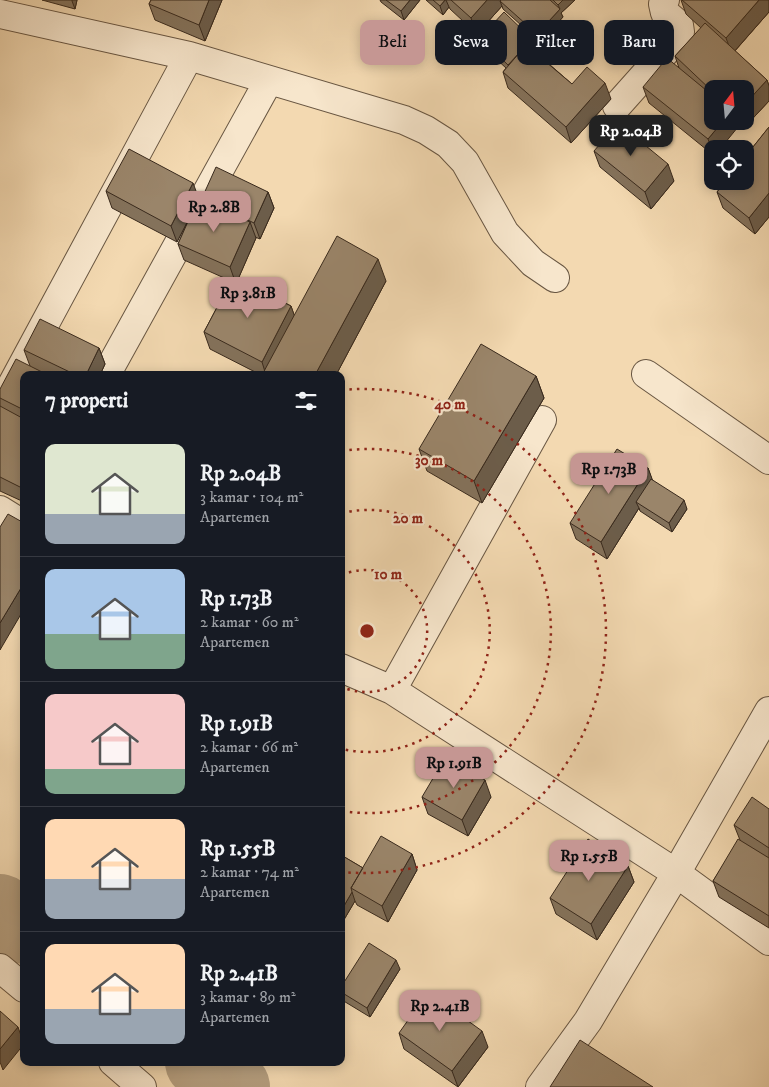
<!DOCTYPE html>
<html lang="id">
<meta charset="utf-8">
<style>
:root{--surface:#171b24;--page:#242831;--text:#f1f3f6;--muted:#9ea1a6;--line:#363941;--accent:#c59692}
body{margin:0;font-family:"IM FELL DW Pica",serif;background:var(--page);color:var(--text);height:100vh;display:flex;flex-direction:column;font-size:19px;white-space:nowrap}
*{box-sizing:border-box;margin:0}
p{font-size:16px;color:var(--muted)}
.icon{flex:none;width:28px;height:28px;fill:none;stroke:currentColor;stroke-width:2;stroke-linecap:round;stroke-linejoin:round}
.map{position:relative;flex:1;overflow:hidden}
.panel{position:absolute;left:20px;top:371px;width:325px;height:695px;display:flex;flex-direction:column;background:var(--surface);border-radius:10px;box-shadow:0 2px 12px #0003}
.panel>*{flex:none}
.top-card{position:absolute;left:360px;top:20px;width:334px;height:45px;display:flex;gap:10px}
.needle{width:32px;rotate:16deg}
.tools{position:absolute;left:704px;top:80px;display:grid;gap:10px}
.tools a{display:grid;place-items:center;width:50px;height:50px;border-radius:10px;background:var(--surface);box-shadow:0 2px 12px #0003;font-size:25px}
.price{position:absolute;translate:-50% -42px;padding:0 11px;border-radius:10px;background:var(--accent);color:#111;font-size:16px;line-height:32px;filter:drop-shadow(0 1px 2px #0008)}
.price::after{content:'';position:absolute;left:50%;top:30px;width:15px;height:11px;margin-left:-8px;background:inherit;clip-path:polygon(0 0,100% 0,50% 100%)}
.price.current{background:#222;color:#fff}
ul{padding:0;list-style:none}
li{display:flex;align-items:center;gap:15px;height:125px;padding:0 25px}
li+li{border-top:1px solid var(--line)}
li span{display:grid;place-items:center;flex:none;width:140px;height:100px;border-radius:10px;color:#555}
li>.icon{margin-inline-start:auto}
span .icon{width:60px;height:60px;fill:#fffc;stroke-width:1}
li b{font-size:21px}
h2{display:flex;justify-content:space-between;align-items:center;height:60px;padding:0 25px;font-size:21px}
.tag{padding:0 18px;border-radius:10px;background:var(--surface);box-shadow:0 2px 12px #0003;font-size:18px;line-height:45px}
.tag.current{background:var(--accent);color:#111}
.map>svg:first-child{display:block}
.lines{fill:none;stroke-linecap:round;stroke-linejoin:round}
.river{stroke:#b49e7f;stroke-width:72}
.minor-casing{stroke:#685642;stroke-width:30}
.minor{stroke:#f7e6cc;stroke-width:28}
.wall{fill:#84725b;stroke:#392a1d;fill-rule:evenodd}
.shaded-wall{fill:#6c5d4a;stroke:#392a1d}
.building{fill:#9a856a;stroke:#392a1d}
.ring{fill:none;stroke:#8f2418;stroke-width:2.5;stroke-dasharray:2.5 5}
.centre{fill:#8f2418;stroke:#f7e6cc;stroke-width:2.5}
.ring-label{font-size:15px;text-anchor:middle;font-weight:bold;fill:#8f2418;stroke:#f7e6cc;stroke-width:4.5;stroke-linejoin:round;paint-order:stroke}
</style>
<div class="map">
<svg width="769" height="1087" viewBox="0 0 769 1087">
<rect width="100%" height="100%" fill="#f3d9b1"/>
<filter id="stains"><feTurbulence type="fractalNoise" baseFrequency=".004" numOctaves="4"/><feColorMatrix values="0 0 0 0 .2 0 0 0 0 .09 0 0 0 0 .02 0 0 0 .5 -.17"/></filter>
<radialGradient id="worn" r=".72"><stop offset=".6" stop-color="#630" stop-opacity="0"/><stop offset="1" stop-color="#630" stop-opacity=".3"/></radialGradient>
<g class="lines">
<path class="river" d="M 0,910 L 24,928
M 201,1062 L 234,1087"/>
<defs>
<path id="minor" d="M 0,14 L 189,56 L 0,407
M 189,56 L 404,120 L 426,130 L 448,144 L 465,162 L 505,233 L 533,263 L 555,278
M 617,106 L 675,41 L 680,32 L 679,25 L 665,13 L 663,4 L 665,0
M 646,374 L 769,460
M 106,375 L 269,80
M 0,510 L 24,525
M 341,668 L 392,690 L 676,873 L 769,941
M 392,690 L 542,420
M 0,968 L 24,988
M 113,1062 L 142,1087
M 540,1087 L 588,1021 L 671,882 L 769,711"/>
</defs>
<use href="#minor" class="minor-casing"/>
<use href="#minor" class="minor"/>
</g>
<path class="wall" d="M 42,0 L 77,0 L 75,9 Z
M 151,0 L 222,0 L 205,41 L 155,20 L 149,4 Z
M 380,0 L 420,0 L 404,20 L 381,2 Z
M 426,0 L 575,0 L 561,13 L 563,17 L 540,42 L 503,9 L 502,6 L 477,34 L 450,9 L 449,7 L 443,15 Z
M 681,0 L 769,0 L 769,12 L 735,51 L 767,80 L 769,86 L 769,101 L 742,130 L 737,125 L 738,127 L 712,149 L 712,154 L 649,103 L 643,87 L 679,68 L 675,56 L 701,28 L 686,14 ZM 712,89 L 745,121 L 712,121 Z
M 480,38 L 532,39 L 535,48 L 533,50 L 572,84 L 611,99 L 571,143 L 508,88 L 503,72 L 506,68 L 483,47 Z
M 769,127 L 769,217 L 755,234 L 723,208 L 717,192 Z
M 594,151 L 674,181 L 651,209 L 600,167 Z
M 106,191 L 199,199 L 203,201 L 202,198 L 268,192 L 274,208 L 260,239 L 255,237 L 256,238 L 238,279 L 291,306 L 294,315 L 386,281 L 336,375 L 261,375 L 210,349 L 204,332 L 231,281 L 184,260 L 178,244 L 190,217 L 177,242 L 112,208 Z
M 99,348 L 105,364 L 100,375 L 24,375 L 24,502 L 0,491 L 0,389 L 30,366 L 24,350 Z
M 536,376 L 544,398 L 482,503 L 427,471 L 419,449 Z
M 648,468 L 652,480 L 687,509 L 672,532 L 640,511 L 639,508 L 607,559 L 576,539 L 570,523 Z
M 422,797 L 491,797 L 468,836 L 428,814 Z
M 769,809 L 769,928 L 719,897 L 713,881 L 740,840 L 734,825 Z
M 412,854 L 417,870 L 388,922 L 357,905 L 355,901 L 342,923 L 341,922 L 341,855 L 363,868 Z
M 628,866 L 634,882 L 597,940 L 556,914 L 550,898 Z
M 400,969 L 370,1017 L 342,1000 L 341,987 Z
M 399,1033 L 488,1047 L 458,1087 L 404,1049 Z"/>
<path class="shaded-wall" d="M 72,0 L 77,0 L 75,9 L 72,1 Z
M 209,0 L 222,0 L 205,41 L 199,25 Z
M 410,0 L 420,0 L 404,20 L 401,11 Z
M 445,0 L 446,0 L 449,7 L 443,15 L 440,6 Z
M 487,0 L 508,0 L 500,1 L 502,6 L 477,34 L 471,18 Z
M 563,0 L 575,0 L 561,13 L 563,17 L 540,42 L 537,34 L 560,9 L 558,5 Z
M 759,0 L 769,0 L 769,12 L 732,54 L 726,38 Z
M 532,39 L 535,48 L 511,73 L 508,65 Z
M 767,80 L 769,86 L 769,101 L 742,130 L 739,121 L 745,121 L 745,104 Z
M 605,83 L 611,99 L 571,143 L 566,127 Z
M 723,121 L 736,121 L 738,127 L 720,149 L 712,149 L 712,150 L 708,139 Z
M 668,164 L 674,181 L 651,209 L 645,192 Z
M 193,183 L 199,199 L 177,242 L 171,226 Z
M 268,192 L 274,208 L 260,239 L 254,223 Z
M 769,193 L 769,217 L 755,234 L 749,218 Z
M 250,222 L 256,238 L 236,284 L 230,267 Z
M 378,259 L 386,281 L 336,375 L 315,375 Z
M 291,306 L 297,323 L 266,375 L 262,362 Z
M 99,348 L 105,364 L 100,375 L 86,375 Z
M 536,376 L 544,398 L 482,503 L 474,481 Z
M 648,468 L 654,484 L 636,502 L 639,508 L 607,559 L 601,542 Z
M 24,484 L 24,494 L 22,488 Z
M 684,500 L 687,509 L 672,532 L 669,523 Z
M 24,583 L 24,609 L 0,650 L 0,623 Z
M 485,780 L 491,797 L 468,836 L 462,820 Z
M 412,854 L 417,870 L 388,922 L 382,906 Z
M 628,866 L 634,882 L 597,940 L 591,924 Z
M 352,892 L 355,901 L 342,923 L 341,920 L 341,911 Z
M 396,960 L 400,969 L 370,1017 L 367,1008 Z
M 18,1027 L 24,1044 L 3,1070 L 0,1062 L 0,1049 Z
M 482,1031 L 488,1047 L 458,1087 L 452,1071 Z"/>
<path class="building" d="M 151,0 L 209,0 L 199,25 L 149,4 Z
M 386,0 L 410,0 L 401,11 Z
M 433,0 L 445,0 L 440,6 Z
M 451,0 L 487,0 L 471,18 Z
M 501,0 L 550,0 L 560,9 L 537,34 L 500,1 Z
M 553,0 L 563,0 L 558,5 Z
M 682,0 L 759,0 L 726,38 Z
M 504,12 L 532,39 L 508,65 L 480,38 Z
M 705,23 L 767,80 L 745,104 L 745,89 L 712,89 L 712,91 L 675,56 Z
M 526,45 L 572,84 L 587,67 L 605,83 L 566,127 L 503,72 Z
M 667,58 L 712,95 L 712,121 L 723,121 L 708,139 L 643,87 Z
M 618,123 L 668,164 L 645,192 L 594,151 Z
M 769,127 L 769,193 L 749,218 L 717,192 L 726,181 L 745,181 L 745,157 Z
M 129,149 L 193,183 L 171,226 L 106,191 Z
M 216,167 L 268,192 L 254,223 L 202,198 Z
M 198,199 L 250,222 L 230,267 L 178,244 Z
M 337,236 L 378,259 L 315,375 L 262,375 Z
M 233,277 L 291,306 L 262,362 L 204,332 Z
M 40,319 L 99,348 L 86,375 L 76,375 L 24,350 Z
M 481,344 L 536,376 L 474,481 L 419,449 Z
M 16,359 L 48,375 L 24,375 L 24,410 L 0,398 L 0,389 Z
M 0,406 L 24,419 L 24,484 L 22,488 L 0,477 Z
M 617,449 L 648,468 L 601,542 L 570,523 Z
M 651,479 L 684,500 L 669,523 L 636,502 Z
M 8,514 L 24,523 L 24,583 L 0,623 L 0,527 Z
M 445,758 L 485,780 L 462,820 L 422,797 Z
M 752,797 L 769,809 L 769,848 L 734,825 Z
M 381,836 L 412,854 L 382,906 L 351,888 Z
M 588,839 L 628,866 L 591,924 L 550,898 Z
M 738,839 L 769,858 L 769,916 L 713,881 Z
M 341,855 L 363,868 L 351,888 L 352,892 L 341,911 Z
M 369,943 L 396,960 L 367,1008 L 341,992 L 341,987 Z
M 428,992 L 482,1031 L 452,1071 L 399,1033 Z
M 0,1011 L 18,1027 L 0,1049 Z
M 580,1040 L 653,1087 L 550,1087 Z"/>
<g class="ring">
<path d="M342 575A61 61 0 1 1 342 687"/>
<path d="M342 513A121 121 0 1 1 342 749"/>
<path d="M342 451A182 182 0 1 1 342 811"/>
<path d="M342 390A242 242 0 1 1 342 872"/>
</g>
<circle cx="367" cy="631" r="8" class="centre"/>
<g class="ring-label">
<text x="450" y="409">40 m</text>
<text x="429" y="465">30 m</text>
<text x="408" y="523">20 m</text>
<text x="388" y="579">10 m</text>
</g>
<rect width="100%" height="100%" filter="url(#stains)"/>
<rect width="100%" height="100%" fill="url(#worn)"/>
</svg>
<div class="tools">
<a><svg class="needle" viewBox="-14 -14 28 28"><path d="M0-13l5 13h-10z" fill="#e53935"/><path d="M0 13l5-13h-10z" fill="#9ea1a6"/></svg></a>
<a><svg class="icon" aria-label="locate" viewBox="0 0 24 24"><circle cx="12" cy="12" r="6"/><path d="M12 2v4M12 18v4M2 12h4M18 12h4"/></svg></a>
</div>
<b class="price current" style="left:631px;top:157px">Rp 2.04B</b>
<b class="price" style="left:214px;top:233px">Rp 2.8B</b>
<b class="price" style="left:248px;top:319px">Rp 3.81B</b>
<b class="price" style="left:609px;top:495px">Rp 1.73B</b>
<b class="price" style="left:454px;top:789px">Rp 1.91B</b>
<b class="price" style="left:589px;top:882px">Rp 1.55B</b>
<b class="price" style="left:440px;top:1032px">Rp 2.41B</b>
<div class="top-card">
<a class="tag current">Beli</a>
<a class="tag">Sewa</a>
<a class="tag">Filter</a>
<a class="tag">Baru</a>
</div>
<section class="panel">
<h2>7 properti<svg class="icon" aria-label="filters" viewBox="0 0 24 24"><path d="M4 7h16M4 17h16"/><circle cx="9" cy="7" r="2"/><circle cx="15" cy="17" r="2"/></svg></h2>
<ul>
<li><span style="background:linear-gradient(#dfe7d0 70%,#9aa5b1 0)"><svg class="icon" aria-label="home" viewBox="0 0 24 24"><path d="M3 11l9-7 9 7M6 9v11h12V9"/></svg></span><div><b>Rp 2.04B</b><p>3 kamar · 104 m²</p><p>Apartemen</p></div></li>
<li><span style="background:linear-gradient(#a9c7e8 65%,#7fa58c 0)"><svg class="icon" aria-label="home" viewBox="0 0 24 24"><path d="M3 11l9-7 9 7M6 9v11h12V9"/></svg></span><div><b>Rp 1.73B</b><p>2 kamar · 60 m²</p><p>Apartemen</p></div></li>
<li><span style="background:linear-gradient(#f6c9c9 75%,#7fa58c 0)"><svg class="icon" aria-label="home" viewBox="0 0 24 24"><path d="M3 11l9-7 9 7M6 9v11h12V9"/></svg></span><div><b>Rp 1.91B</b><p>2 kamar · 66 m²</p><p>Apartemen</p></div></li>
<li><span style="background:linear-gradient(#ffd9b3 60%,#9aa5b1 0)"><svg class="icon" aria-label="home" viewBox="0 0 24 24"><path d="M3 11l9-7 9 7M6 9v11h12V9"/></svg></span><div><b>Rp 1.55B</b><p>2 kamar · 74 m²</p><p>Apartemen</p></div></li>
<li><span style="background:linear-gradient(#ffd9b3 65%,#9aa5b1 0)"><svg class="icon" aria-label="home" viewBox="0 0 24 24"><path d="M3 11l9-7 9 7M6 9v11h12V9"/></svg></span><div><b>Rp 2.41B</b><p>3 kamar · 89 m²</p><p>Apartemen</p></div></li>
</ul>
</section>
</div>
